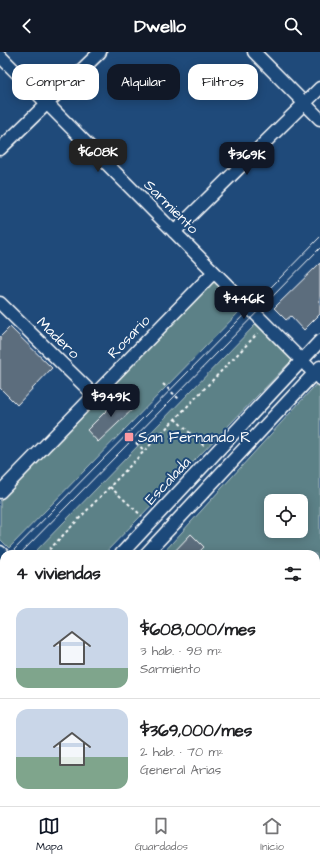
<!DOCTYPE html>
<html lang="es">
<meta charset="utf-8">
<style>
:root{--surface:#fff;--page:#f2f2f2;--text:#202124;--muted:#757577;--line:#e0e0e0;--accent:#111827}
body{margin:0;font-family:"Architects Daughter",sans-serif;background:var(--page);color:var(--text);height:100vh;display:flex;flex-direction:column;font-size:15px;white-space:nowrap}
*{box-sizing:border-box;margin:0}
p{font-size:13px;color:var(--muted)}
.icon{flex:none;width:22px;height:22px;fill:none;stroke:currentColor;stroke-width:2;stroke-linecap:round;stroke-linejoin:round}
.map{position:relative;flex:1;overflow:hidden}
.drawer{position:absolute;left:0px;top:498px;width:320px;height:256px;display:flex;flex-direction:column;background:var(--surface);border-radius:12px 12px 0 0;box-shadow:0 2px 10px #0003}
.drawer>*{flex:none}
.guide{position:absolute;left:12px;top:12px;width:296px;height:36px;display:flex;gap:8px}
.tools{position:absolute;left:264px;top:442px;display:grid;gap:8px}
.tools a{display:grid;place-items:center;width:44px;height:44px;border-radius:8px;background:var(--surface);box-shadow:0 2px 10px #0003;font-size:20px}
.price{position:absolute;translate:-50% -34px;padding:0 9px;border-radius:8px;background:var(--accent);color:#fff;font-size:13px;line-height:26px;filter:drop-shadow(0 1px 2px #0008)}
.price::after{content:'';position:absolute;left:50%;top:24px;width:12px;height:9px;margin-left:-6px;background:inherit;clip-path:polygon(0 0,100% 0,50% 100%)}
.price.current{background:#222;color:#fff}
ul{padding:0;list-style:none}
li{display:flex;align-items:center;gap:12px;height:100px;padding:0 16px}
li+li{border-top:1px solid var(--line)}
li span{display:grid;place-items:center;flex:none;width:112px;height:80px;border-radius:12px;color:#555}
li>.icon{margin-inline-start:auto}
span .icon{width:48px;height:48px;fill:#fffc;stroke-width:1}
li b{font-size:17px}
h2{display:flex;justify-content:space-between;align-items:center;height:48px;padding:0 16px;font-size:17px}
.chip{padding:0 14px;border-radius:12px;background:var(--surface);box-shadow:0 2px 10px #0003;font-size:14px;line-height:36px}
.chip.current{background:var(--accent);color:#fff}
header{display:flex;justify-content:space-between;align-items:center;height:52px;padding:0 16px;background:var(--accent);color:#fff;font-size:18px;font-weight:800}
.tabs{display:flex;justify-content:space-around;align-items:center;height:56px;border-top:1px solid var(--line);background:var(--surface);font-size:11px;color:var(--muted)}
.tabs a{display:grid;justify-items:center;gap:2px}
.tabs .current{color:var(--accent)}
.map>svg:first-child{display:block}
.built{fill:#31547b}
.green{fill:#5c8187;stroke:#aec0c3;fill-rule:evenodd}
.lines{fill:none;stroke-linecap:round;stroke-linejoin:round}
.stream{stroke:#91aec8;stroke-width:3.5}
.building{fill:#5c6d7d;stroke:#fff}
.minor-casing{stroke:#fff;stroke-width:15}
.path{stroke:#fff;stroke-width:2;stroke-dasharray:3 3;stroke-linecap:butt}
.minor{stroke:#1f4a7a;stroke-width:12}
.tram{stroke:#fff;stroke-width:1}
.path-bridge{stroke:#fff;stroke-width:2;stroke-dasharray:3 3;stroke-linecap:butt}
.poi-dot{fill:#ff9aa2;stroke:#1f4a7a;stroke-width:1.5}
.labels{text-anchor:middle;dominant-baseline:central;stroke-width:4;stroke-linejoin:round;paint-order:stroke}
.street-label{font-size:15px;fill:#fff;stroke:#1f4a7a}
.poi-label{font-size:15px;fill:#fff;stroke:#1f4a7a;text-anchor:start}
</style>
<header><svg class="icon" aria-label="back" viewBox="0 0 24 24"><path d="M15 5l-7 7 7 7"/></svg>Dwello<svg class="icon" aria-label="search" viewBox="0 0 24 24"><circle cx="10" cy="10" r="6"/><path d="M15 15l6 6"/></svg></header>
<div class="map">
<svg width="320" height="754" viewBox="0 0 320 754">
<rect width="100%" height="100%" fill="#1f4a7a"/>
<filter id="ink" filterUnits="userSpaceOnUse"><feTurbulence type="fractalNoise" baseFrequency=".025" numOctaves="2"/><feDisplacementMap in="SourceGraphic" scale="8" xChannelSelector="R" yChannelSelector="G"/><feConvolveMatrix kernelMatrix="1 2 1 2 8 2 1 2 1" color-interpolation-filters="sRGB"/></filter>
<g filter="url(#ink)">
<path class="built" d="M 4,530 L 4,750 L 227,750 L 231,754 L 0,754 L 0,534 Z"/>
<path class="green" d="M 213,229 L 242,257 L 9,496 L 0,487 L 0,449 Z
M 256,272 L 292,308 L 104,502 L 33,502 Z
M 320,328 L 320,754 L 270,754 L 266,750 L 316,750 L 316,502 L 162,502 ZM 271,449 L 301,449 L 301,479 L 271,479 Z"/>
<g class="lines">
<path class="stream" d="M 0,531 L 4,532"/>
</g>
<path class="building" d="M 320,211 L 320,262 L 304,278 L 291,264 L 286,268 L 274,256 Z
M 10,275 L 52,316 L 17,353 L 0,336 L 0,285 Z
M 123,342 L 135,355 L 98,390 L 87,378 Z
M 191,482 L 204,495 L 197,502 L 172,502 Z"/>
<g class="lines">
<defs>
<path id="minor" d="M 254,0 L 320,67
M 0,4 L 320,327
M 0,97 L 100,0
M 174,180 L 320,36
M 0,251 L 94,343
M 0,440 L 214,220
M 0,500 L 4,504
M 121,502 L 320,289
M 146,502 L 320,315
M 0,630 L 4,626
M 0,748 L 6,754
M 253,750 L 257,754
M 120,754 L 124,750"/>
</defs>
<use href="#minor" class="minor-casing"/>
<path class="path" d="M 175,367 L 205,395
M 136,391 L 145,399
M 110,435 L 142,464
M 45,502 L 258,281"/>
<use href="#minor" class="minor"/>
<path class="tram" d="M 10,502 L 320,185
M 20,502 L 320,196
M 0,512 L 4,508
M 0,523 L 4,519"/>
<path class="path-bridge" d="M 163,332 L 179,347"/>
</g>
</g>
<rect class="poi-dot" x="124" y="380" width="10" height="10" rx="2"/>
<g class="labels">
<g class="street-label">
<text transform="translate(171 155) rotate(45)">Sarmiento</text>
<text transform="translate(129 285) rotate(-46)">Rosario</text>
<text transform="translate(58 286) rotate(44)">Madero</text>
<text transform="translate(168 429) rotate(-47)">Escalada</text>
</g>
<g class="poi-label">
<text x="138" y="385">San Fernando R</text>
</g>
</g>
</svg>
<div class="tools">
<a><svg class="icon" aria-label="locate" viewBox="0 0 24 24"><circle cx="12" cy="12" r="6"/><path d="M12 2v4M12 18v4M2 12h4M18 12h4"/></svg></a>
</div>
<b class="price current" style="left:98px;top:121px">$608K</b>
<b class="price" style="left:247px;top:124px">$369K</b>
<b class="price" style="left:244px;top:268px">$446K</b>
<b class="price" style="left:111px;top:366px">$949K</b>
<div class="guide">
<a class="chip">Comprar</a>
<a class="chip current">Alquilar</a>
<a class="chip">Filtros</a>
</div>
<section class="drawer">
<h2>4 viviendas<svg class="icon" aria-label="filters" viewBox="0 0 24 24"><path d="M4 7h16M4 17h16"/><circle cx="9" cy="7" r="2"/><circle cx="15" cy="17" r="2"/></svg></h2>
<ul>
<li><span style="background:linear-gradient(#c9d6e8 75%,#7fa58c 0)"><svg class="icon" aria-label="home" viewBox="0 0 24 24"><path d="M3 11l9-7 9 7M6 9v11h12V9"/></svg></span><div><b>$608,000/mes</b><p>3 hab. · 98 m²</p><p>Sarmiento</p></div></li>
<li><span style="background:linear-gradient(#c9d6e8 60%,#7fa58c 0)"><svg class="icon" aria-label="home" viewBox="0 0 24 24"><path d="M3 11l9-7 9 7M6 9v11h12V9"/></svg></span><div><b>$369,000/mes</b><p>2 hab. · 70 m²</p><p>General Arias</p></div></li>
</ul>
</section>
</div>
<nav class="tabs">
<a class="current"><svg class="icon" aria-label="map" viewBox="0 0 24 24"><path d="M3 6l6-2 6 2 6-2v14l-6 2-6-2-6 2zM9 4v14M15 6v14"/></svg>Mapa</a>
<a><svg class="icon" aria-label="saved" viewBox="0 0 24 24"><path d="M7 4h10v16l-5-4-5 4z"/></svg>Guardados</a>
<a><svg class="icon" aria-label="home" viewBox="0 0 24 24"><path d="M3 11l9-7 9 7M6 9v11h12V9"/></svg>Inicio</a>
</nav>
